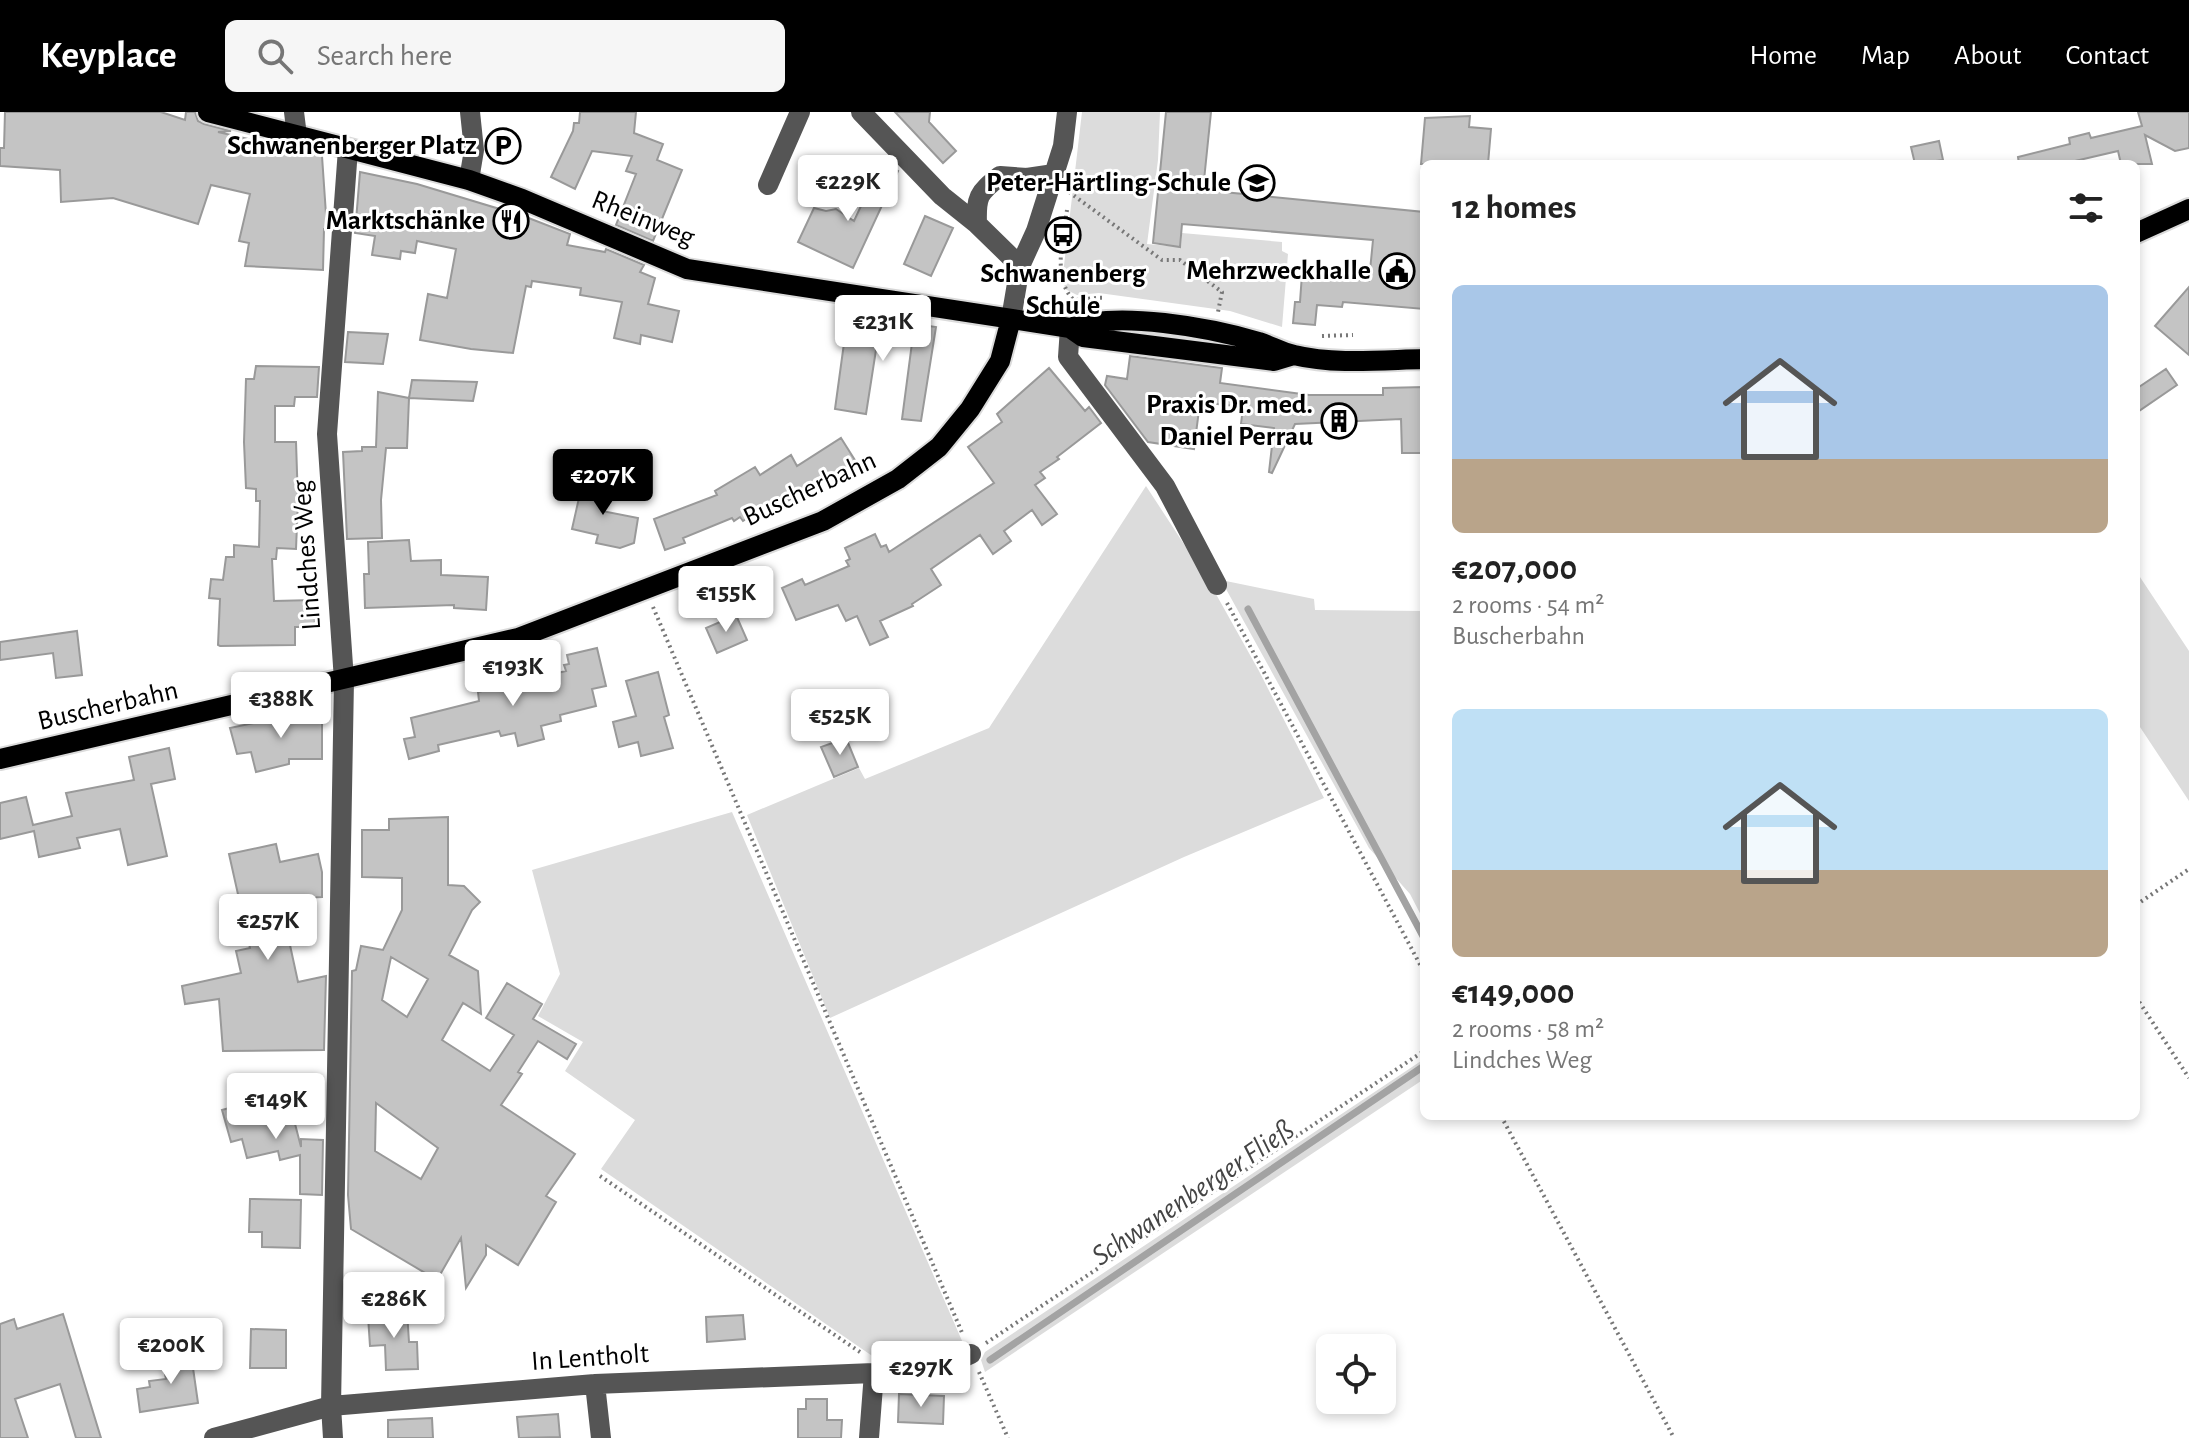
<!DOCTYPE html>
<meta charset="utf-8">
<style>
:root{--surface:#fff;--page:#f6f6f6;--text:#222;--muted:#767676;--accent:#000}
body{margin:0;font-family:"Alegreya Sans",sans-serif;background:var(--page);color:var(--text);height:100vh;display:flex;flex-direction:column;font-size:30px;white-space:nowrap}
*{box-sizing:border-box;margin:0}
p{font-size:26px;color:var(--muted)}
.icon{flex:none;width:44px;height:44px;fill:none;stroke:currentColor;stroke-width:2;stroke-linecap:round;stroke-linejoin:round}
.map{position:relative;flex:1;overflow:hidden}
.side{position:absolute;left:1420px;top:48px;width:720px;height:960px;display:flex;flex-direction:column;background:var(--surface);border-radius:12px;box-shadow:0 4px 12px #0003}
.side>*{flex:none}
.buttons{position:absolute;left:1316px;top:1222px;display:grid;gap:16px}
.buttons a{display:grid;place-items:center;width:80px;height:80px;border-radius:12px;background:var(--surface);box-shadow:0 4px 12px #0003;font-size:40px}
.price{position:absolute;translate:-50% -68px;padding:0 18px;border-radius:8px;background:#fff;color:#222;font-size:26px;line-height:52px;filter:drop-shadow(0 2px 4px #0008)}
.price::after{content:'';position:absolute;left:50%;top:48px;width:24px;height:18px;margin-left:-12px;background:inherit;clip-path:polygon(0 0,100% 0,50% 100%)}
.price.on{background:var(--accent);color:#fff}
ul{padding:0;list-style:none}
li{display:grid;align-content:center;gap:16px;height:424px;padding:0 32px}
li span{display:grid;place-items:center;height:248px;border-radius:12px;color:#555}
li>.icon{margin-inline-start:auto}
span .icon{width:144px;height:144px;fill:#fffc;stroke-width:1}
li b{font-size:34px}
h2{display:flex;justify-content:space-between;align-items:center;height:96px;padding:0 32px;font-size:34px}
header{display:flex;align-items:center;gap:48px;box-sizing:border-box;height:112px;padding:0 40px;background:var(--accent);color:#fff}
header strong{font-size:38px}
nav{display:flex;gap:44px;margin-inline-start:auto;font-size:28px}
.search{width:560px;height:72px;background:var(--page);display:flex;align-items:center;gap:20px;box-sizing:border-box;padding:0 28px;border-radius:12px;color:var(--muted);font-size:30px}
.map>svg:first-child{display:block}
.green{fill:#dcdcdc}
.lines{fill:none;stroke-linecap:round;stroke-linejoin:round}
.stream{stroke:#a3a3a3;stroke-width:7}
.building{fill:#c4c4c4;stroke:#999;stroke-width:2;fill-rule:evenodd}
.major-casing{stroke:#dbdbdb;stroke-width:24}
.path{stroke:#777;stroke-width:4;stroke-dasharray:2 4;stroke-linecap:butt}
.minor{stroke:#555;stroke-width:20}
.major{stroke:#000;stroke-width:20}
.labels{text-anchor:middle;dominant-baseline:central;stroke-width:6;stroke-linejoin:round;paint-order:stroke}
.poi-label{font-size:28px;font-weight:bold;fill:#000;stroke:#fff;text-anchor:end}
.street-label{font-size:28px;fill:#000;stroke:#fff}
.water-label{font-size:30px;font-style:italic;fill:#444;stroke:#fff}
</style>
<header>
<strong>Keyplace</strong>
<div class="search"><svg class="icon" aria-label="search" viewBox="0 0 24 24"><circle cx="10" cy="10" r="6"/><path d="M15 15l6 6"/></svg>Search here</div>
<nav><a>Home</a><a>Map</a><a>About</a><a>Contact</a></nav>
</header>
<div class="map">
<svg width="2189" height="1326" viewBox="0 0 2189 1326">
<rect width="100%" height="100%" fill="#fff"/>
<path class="green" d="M 1082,0 L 1160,0 L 1158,48 L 1147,132 L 1181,135 L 1182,121 L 1282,130 L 1282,139 L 1288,142 L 1282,215 L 1230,199 L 1099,181 L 1077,183 L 1065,177 L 1063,162 Z
M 1146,374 L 1212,475 L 1259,559 L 1324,686 L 1184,745 L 830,906 L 747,703 L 859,656 L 865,667 L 989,616 Z
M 2136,459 L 2189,539 L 2189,689 L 2136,609 Z
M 1221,468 L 1314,487 L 1315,498 L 1424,499 L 1424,809 L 1410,782 L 1369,736 Z
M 732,700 L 966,1238 L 958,1249 L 881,1250 L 601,1057 L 635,1008 L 565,959 L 583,930 L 538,904 L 560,862 L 532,758 Z
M 1424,947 L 1424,967 L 985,1260 L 981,1248 L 985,1240 Z"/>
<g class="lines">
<path class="stream" d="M 1248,497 L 1424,826
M 990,1248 L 1424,954"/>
</g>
<path class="building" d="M 5,0 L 161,0 L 185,8 L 186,0 L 195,0 L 198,9 L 204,12 L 231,19 L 218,20 L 322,44 L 327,117 L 324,117 L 323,158 L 245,154 L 249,131 L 239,129 L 250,82 L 211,73 L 198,112 L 113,86 L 61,90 L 60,58 L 0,54 L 0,36 L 4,36 Z
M 580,0 L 636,0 L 634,21 L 663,32 L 657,48 L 682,58 L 653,129 L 616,113 L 636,62 L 626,59 L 632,44 L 592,39 L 575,77 L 551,65 L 573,19 L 574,11 L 579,11 Z
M 895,0 L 930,0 L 929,10 L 956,39 L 943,51 Z
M 1166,0 L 1211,0 L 1203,78 L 1424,100 L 1424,197 L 1343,190 L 1342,195 L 1317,193 L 1315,213 L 1293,211 L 1295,190 L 1300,190 L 1302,162 L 1369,169 L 1373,128 L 1182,112 L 1180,135 L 1153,131 Z
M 2138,0 L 2189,0 L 2189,36 L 2175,39 L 2145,23 L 2152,52 L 2121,52 L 2118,39 L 2075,49 L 2076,52 L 2019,52 L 2018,45 L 2070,32 L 2069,26 L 2089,21 L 2091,26 L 2142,14 Z
M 1470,4 L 1469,15 L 1491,17 L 1488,52 L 1421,52 L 1425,6 Z
M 1939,29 L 1943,48 L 1915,52 L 1911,35 Z
M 881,51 L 898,59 L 853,156 L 798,130 L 814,96 L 826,99 L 836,97 L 854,109 Z
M 360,60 L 417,72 L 526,105 L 570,122 L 567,133 L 605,140 L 606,137 L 644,153 L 640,160 L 655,166 L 648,192 L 679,199 L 672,230 L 641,223 L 640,232 L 614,226 L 622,190 L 580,183 L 581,176 L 532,169 L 531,175 L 526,174 L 513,241 L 471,237 L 420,228 L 428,182 L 447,186 L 456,137 L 417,129 L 415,141 L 401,139 L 400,147 L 372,143 L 375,124 L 355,121 Z
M 925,104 L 953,116 L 931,164 L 904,152 Z
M 2189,175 L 2189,243 L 2155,214 Z
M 848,202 L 936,215 L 921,309 L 902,307 L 912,231 L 878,225 L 866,302 L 835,297 Z
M 348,220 L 388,222 L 383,252 L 345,250 Z
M 1130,244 L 1222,256 L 1220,271 L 1309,283 L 1383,283 L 1383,276 L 1424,275 L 1424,341 L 1402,341 L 1401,307 L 1295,312 L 1272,361 L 1269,360 L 1274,316 L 1241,312 L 1243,295 L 1200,290 L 1194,337 L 1148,330 L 1105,273 L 1107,264 L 1127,267 Z
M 256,254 L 319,255 L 317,285 L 295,285 L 294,294 L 275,294 L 275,330 L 296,330 L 298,390 L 296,437 L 277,436 L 276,447 L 272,447 L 274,489 L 314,488 L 315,515 L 295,515 L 295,533 L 220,534 L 218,533 L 220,487 L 209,486 L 211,467 L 223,468 L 226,445 L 234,445 L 234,433 L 259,435 L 260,389 L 256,389 L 256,377 L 246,376 L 244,330 L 246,267 L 254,267 Z
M 1049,256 L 1085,299 L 1089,295 L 1101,311 L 1057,345 L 1059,347 L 1040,360 L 1045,366 L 1035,373 L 1057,402 L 1042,413 L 1032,398 L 1004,419 L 1011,429 L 993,442 L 980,423 L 931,457 L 941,473 L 912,492 L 913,494 L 880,509 L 888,525 L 870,533 L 857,504 L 846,509 L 838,493 L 796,508 L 782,476 L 802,467 L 805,473 L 849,454 L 846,449 L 850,447 L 845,436 L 875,422 L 881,435 L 886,433 L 889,440 L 994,371 L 968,335 L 1002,310 L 997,302 Z
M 2166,257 L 2177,273 L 2136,301 L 2136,277 Z
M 412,268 L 477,270 L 473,289 L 409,286 L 407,336 L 386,336 L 381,388 L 382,426 L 347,427 L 343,340 L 362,339 L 362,335 L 376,335 L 378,280 L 409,286 Z
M 841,326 L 858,353 L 834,369 L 829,361 L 789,388 L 785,382 L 743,409 L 740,405 L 734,409 L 732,406 L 683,426 L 685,431 L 665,438 L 654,407 L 717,383 L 715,379 L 755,355 L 760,363 L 791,343 L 797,354 Z
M 591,363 L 609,367 L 602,399 L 638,406 L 634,431 L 620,436 L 596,431 L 598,423 L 572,417 L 581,377 L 588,378 Z
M 409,428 L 411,449 L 441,448 L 441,463 L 488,465 L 486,498 L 454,496 L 454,493 L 365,496 L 364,462 L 369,462 L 368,430 Z
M 736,503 L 747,528 L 717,541 L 706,516 Z
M 77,519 L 82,563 L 56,566 L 53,541 L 0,548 L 0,530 Z
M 597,536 L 606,574 L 592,577 L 596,594 L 560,603 L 561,609 L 541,614 L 544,627 L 518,634 L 515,621 L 501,624 L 499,619 L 438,633 L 439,639 L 409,647 L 404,627 L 415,625 L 411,606 L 479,589 L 478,580 L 566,559 L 564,553 L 569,552 L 567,543 Z
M 658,560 L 669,603 L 664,605 L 673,636 L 641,644 L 638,630 L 619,635 L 613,610 L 636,604 L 626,569 Z
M 296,602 L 322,602 L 322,647 L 289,647 L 289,652 L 256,660 L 251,640 L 237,642 L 230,616 Z
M 846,626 L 858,655 L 834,665 L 821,635 Z
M 169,636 L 175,667 L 151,672 L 167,744 L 128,753 L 120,717 L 77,726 L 80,736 L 39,745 L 34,719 L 0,727 L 0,691 L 26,685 L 33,713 L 72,704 L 66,681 L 134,668 L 129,645 Z
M 448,705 L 448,773 L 464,774 L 480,790 L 472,798 L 449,843 L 478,859 L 481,902 L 463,891 L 442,928 L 490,959 L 514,923 L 486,906 L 507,871 L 542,892 L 533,907 L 576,932 L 567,947 L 538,929 L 518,960 L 522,962 L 501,993 L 575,1042 L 546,1084 L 556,1090 L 518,1153 L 486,1133 L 486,1143 L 466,1176 L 461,1126 L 437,1168 L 351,1117 L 348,1083 L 352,859 L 356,858 L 361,834 L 383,838 L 402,798 L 402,766 L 362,765 L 362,718 L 389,718 L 389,707 ZM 391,845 L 428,867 L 407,905 L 382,888 ZM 376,991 L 438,1036 L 421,1067 L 375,1039 Z
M 276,732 L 280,750 L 318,742 L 322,760 L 322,785 L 280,787 L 298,870 L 326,864 L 324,938 L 223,939 L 219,887 L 185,892 L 182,874 L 241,861 L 236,839 L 250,836 L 229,742 Z
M 266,986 L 273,1013 L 294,1008 L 301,1035 L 301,1027 L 323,1028 L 322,1083 L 300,1082 L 300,1043 L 280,1048 L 278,1039 L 247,1046 L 242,1027 L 231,1030 L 222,998 Z
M 250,1087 L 301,1088 L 300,1136 L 262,1135 L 262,1120 L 249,1120 Z
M 407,1199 L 409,1230 L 417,1230 L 418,1257 L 386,1258 L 385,1233 L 370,1234 L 368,1204 L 382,1204 L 382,1200 Z
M 63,1202 L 101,1326 L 76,1326 L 60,1272 L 15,1287 L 28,1326 L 0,1326 L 0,1212 L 14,1207 L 17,1217 Z
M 743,1203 L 745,1227 L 707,1230 L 706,1205 Z
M 251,1217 L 286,1218 L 286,1256 L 250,1256 Z
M 191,1242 L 198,1291 L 140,1300 L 137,1277 L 150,1275 L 149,1269 L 166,1267 L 162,1246 Z
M 899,1282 L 944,1284 L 943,1312 L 898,1310 Z
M 806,1287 L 827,1287 L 827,1308 L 842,1308 L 841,1326 L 798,1326 L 798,1297 L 806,1297 Z
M 558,1302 L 560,1325 L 519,1326 L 517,1305 Z
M 432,1306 L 433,1326 L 388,1326 L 388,1308 Z"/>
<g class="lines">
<defs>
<path id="major" d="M 208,0 L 469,68 L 522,87 L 687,157 L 1070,216 C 1117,198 1211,216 1259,230 C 1271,234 1282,240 1294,243 C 1335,253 1382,248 1424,247
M 2136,121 L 2189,97
M 1070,216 L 1083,225 L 1274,249 L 1294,243
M 0,647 L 518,526 L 823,409 L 898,367 L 939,335 L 970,297 L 1000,249 L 1011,207"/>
</defs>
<use href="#major" class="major-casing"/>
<path class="path" d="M 1069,80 L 1162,148 L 1180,148 L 1222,180 L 1218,200
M 1067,98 C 1063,124 1052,168 1074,188 C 1085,188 1094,185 1106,186
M 1322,224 L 1353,223
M 1227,491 L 1424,860
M 653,495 L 963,1223
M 2136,793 L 2189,757
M 2136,885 L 2189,966
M 1501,1004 L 1674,1326
M 600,1064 L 860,1240
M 986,1231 L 1424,939
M 979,1260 L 1008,1326"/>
<path class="minor" d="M 294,0 L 297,24
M 861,0 L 942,84 L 977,112 L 1020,154
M 469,68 L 474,38 L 470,0
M 768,73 L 800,0
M 977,112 C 976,85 978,81 1000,64 L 1027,66 L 1054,62
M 1011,207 L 1020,154 L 1036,119 L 1063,34 L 1067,0
M 1070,216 L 1068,245 L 1165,374 L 1217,473
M 595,1272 L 601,1326
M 214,1326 L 331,1294 L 595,1272 L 874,1261 L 947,1253 L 971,1242
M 333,1326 L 331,1294 L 344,568 L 327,322 L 348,37
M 869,1326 L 874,1261"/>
<use href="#major" class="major"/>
</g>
<defs>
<symbol id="parking-ring" viewBox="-11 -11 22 22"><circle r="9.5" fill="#fff" stroke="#000" stroke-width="1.5"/><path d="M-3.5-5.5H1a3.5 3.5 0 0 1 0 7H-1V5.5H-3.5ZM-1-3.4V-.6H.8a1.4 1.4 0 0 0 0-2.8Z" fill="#000"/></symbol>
<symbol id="school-ring" viewBox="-11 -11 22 22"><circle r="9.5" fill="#fff" stroke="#000" stroke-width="1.5"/><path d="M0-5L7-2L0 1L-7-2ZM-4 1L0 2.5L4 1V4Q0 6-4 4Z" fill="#000"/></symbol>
<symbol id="restaurant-ring" viewBox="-11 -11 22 22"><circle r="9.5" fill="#fff" stroke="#000" stroke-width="1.5"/><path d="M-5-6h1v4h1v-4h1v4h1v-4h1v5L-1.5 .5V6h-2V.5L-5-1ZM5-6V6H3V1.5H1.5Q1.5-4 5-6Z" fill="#000"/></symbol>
<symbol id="bus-ring" viewBox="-11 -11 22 22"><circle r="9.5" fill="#fff" stroke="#000" stroke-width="1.5"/><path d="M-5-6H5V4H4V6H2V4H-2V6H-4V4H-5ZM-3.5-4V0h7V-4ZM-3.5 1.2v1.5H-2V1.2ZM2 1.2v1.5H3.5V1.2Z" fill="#000"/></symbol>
<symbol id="civic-ring" viewBox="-11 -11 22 22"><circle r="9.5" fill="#fff" stroke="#000" stroke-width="1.5"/><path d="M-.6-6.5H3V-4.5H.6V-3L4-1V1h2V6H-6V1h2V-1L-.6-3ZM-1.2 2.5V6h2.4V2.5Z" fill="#000"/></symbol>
<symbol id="building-ring" viewBox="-11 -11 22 22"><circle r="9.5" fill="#fff" stroke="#000" stroke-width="1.5"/><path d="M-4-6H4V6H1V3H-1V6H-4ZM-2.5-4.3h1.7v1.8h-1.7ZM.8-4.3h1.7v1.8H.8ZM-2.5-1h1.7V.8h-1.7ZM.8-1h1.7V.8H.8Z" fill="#000"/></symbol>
</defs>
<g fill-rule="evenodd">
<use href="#parking-ring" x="483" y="14" width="40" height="40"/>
<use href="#school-ring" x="1237" y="51" width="40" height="40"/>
<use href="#restaurant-ring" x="491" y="89" width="40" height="40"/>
<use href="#bus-ring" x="1043" y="103" width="40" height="40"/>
<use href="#civic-ring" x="1377" y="139" width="40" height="40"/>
<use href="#building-ring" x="1319" y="289" width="40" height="40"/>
</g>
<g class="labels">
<g class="poi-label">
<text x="477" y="34">Schwanenberger Platz</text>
<text x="1231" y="71">Peter-Härtling-Schule</text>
<text x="485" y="109">Marktschänke</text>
<text x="1371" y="159">Mehrzweckhalle</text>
<text x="1063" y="162" text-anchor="middle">Schwanenberg<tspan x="1063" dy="32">Schule</tspan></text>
<text x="1313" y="293">Praxis Dr. med.<tspan x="1313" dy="32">Daniel Perrau</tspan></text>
</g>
<g class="street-label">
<text transform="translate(643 107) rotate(22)">Rheinweg</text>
<text transform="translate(810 377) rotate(-25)">Buscherbahn</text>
<text transform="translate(307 443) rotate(-94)">Lindches Weg</text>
<text transform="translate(108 594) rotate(-13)">Buscherbahn</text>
<text transform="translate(590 1246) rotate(-4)">In Lentholt</text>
</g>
<g class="water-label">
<text transform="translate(1193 1081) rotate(-34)">Schwanenberger Fließ</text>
</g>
</g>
</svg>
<div class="buttons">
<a><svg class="icon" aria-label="locate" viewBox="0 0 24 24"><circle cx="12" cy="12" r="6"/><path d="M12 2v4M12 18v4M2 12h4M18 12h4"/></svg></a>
</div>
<b class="price" style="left:848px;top:111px">€229K</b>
<b class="price" style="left:883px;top:251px">€231K</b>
<b class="price on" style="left:603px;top:405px">€207K</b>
<b class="price" style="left:726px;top:522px">€155K</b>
<b class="price" style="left:513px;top:596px">€193K</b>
<b class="price" style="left:281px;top:628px">€388K</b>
<b class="price" style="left:840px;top:645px">€525K</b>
<b class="price" style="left:268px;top:850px">€257K</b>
<b class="price" style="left:276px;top:1029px">€149K</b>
<b class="price" style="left:394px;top:1228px">€286K</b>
<b class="price" style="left:171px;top:1274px">€200K</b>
<b class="price" style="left:921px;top:1297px">€297K</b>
<section class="side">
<h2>12 homes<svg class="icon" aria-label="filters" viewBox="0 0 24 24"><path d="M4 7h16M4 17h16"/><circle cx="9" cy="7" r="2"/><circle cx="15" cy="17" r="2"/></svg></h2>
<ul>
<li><span style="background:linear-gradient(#a9c7e8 70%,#b9a48a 0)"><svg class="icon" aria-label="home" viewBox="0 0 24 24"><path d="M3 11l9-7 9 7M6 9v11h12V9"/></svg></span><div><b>€207,000</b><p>2 rooms · 54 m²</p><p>Buscherbahn</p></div></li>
<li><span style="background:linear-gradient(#bfe0f5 65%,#b9a48a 0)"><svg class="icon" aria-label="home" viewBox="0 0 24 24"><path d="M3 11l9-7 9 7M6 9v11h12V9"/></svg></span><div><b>€149,000</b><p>2 rooms · 58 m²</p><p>Lindches Weg</p></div></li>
</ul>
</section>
</div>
